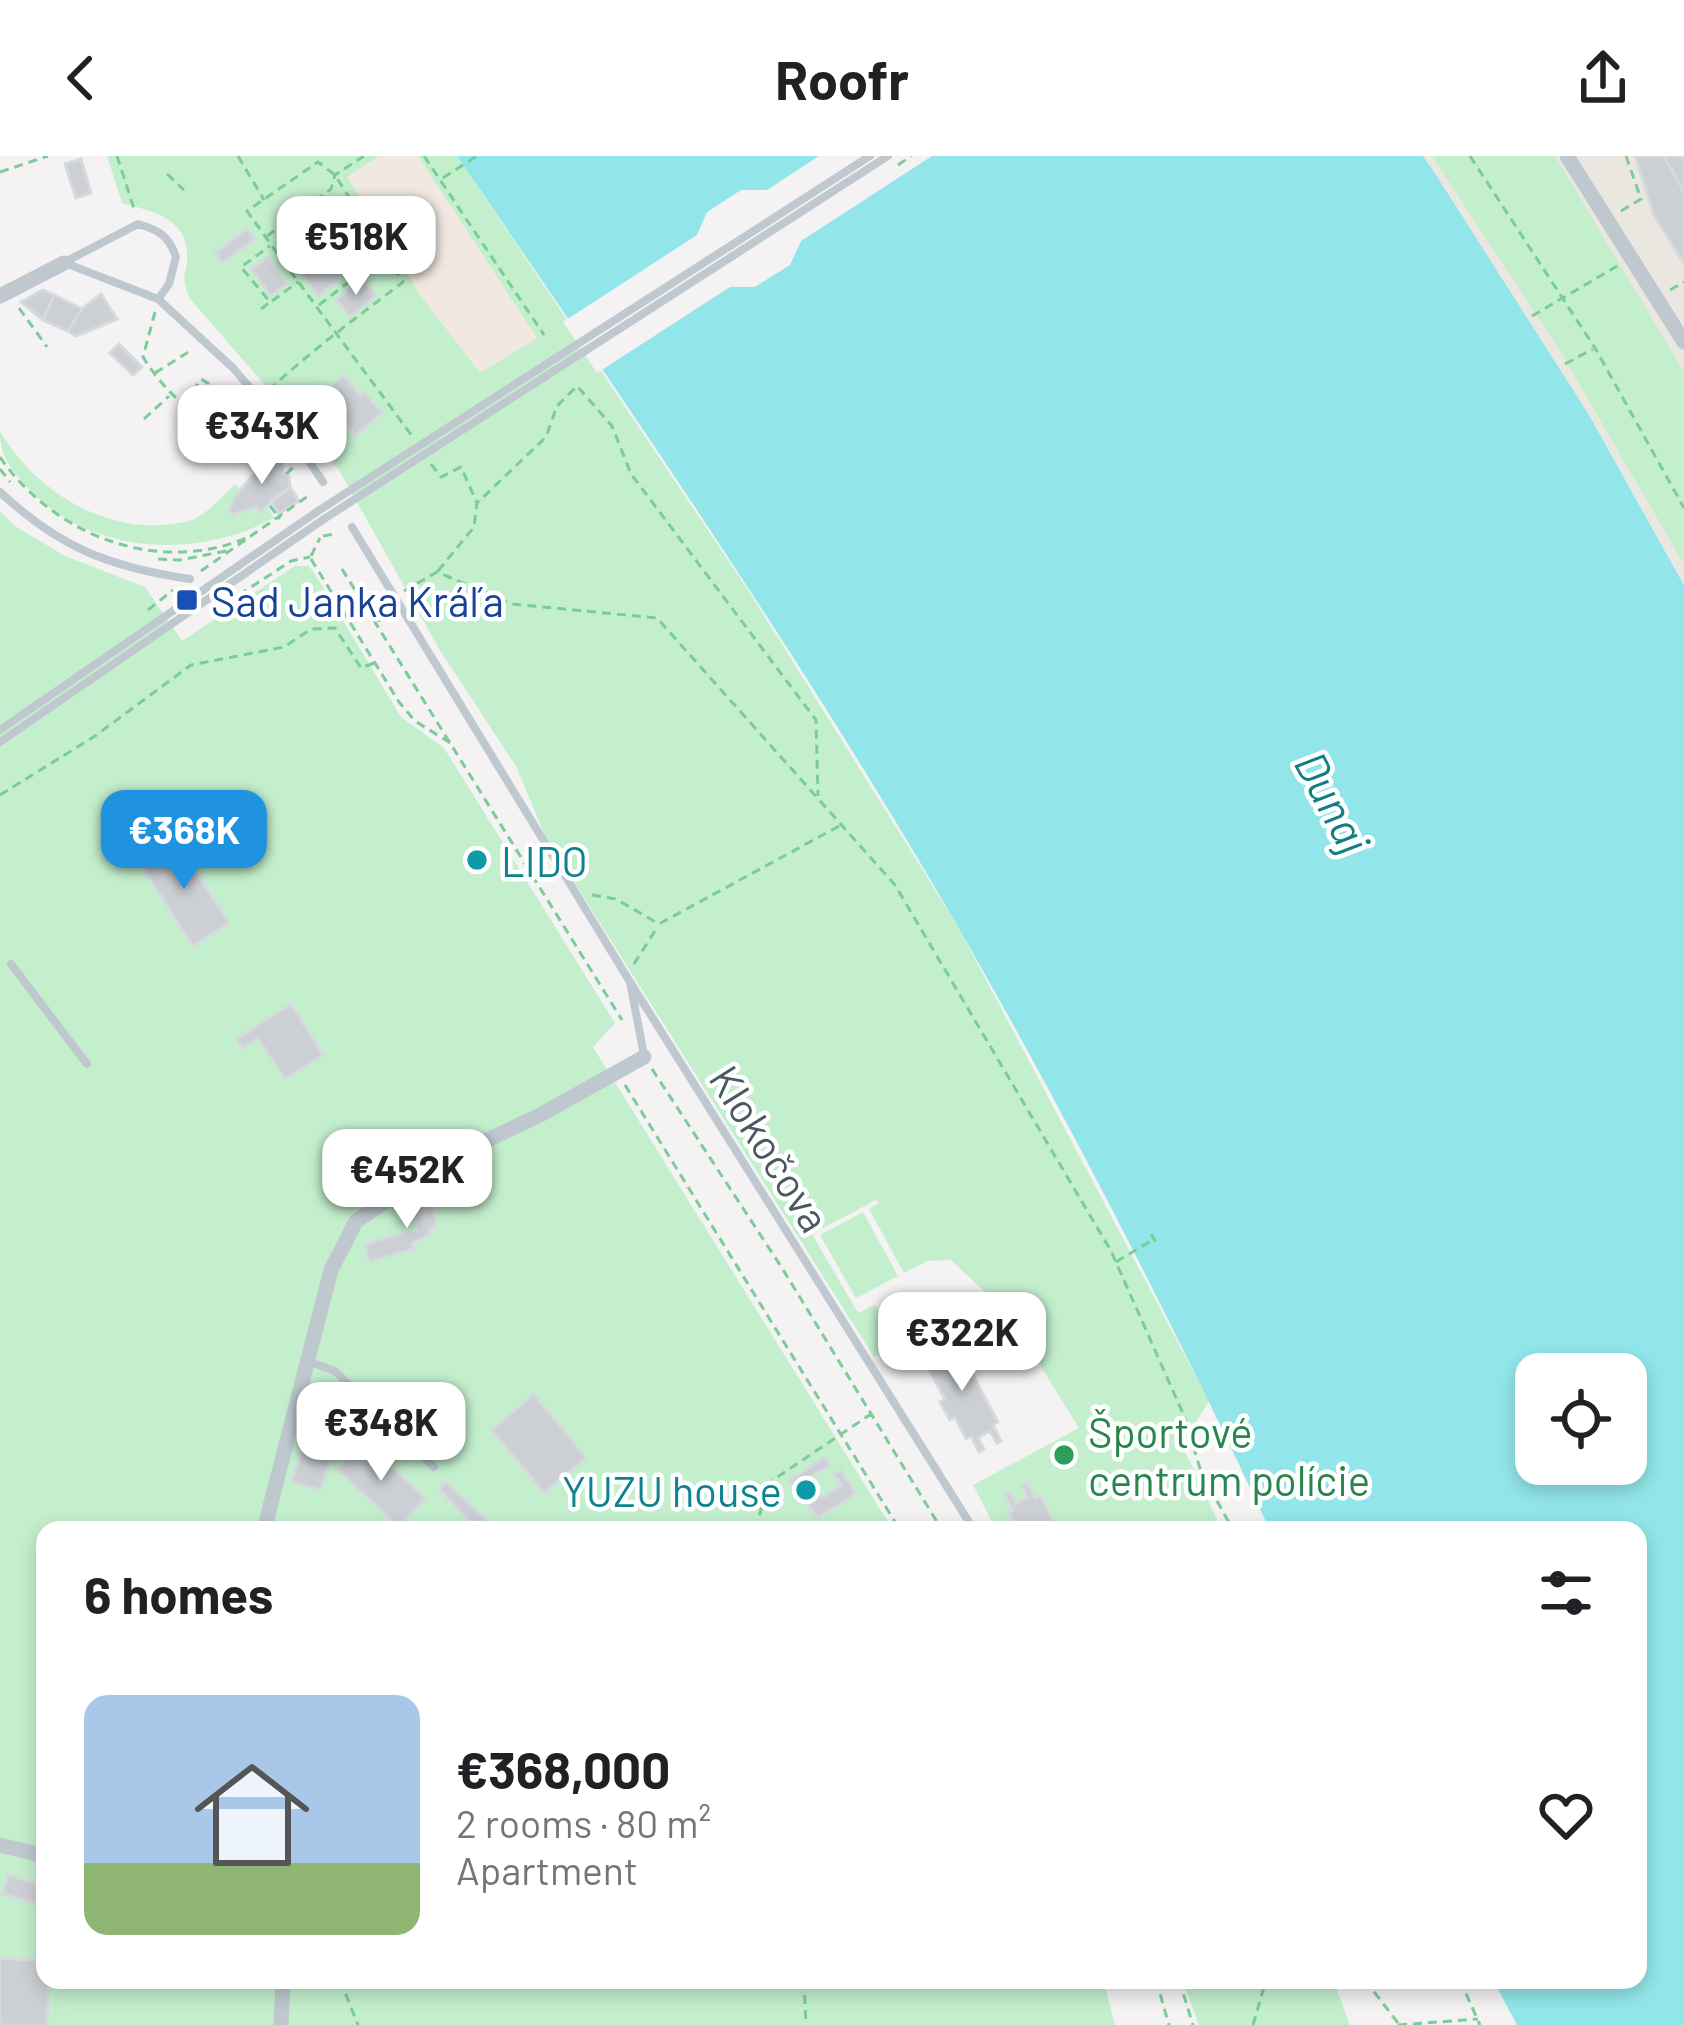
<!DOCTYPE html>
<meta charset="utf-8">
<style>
:root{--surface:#fff;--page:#f2f2f2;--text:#202124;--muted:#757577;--line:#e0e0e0;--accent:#2093e0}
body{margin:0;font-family:Barlow,sans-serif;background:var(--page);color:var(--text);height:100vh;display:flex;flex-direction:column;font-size:45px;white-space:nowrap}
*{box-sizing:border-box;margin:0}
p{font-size:39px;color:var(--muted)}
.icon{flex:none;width:66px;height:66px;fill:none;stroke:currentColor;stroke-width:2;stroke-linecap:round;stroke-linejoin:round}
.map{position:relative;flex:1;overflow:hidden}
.drawer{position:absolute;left:36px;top:1365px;width:1611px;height:468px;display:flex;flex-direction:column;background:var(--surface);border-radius:24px;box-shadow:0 6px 18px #0003}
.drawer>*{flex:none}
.controls{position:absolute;left:1515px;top:1197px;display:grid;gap:24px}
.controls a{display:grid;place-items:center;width:132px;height:132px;border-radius:24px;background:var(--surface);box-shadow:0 6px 18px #0003;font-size:60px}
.price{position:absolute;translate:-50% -102px;padding:0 27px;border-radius:24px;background:#fff;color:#222;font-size:39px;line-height:78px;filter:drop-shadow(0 3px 6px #0008)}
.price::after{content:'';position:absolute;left:50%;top:72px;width:36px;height:27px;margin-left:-18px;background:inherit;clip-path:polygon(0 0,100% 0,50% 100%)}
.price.current{background:var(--accent);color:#fff}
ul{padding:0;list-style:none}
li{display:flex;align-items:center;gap:36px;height:300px;padding:0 48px}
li+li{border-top:3px solid var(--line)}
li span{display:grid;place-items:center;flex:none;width:336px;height:240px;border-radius:24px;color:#555}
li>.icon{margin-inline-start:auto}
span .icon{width:144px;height:144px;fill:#fffc;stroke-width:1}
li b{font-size:51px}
h2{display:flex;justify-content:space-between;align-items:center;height:144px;padding:0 48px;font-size:51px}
header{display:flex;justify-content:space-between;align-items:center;height:156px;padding:0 48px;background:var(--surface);font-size:54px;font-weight:700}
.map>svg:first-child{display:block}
.commercial{fill:#eae6e0}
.green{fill:#c3efcd}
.sand{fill:#f1e9e1}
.water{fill:#92e6ea;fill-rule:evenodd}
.pier{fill:#f4f2f2}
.building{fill:#ccd0d4;stroke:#d6d9dd;stroke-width:3}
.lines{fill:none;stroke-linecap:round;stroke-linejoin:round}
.path{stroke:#7ccc97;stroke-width:3;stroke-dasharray:9 6;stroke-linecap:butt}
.lane{stroke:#bec8ce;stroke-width:8}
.street{stroke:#bec8ce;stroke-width:15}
.path-bridge{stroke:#7ccc97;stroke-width:3;stroke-dasharray:9 6;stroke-linecap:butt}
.lane-bridge{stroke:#bec8ce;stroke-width:8}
.transit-dot{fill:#1a4fb4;stroke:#fff;stroke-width:4.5}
.culture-dot{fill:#0f9aa8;stroke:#fff;stroke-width:4.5}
.leisure-dot{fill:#2e9e5b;stroke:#fff;stroke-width:4.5}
.labels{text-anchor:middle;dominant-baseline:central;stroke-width:9;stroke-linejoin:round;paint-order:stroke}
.transit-label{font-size:42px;fill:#164399;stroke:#fff;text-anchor:start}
.culture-label{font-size:42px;fill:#0d838f;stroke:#fff;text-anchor:start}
.street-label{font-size:42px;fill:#4a585f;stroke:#fff}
.leisure-label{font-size:42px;fill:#27864d;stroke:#fff;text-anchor:start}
.water-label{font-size:45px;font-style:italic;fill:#117f84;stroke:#fff}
</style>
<header><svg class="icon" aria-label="back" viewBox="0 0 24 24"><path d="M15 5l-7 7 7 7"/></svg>Roofr<svg class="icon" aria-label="share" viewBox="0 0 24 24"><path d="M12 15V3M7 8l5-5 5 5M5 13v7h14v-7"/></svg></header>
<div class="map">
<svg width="1684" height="1869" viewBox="0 0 1684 1869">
<rect width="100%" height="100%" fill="#f4f2f2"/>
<path class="commercial" d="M 1423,0 L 1684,0 L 1684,428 L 1589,259 Z"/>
<path class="green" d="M 107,0 L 457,0 L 750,437 L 957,769 L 1209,1245 L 1182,1289 L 1222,1374 L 996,1374 L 973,1329 L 1079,1272 L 1009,1159 L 951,1104 L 927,1105 L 904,1117 L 869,1053 L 879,1047 L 876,1044 L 812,1078 L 858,1157 L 875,1149 L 898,1187 L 874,1201 L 545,680 L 516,610 L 441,496 L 339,314 L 190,143 C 178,115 189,119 187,96 C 185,61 150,55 122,47 Z
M 1432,0 L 1555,0 L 1684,216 L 1684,408 L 1559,193 Z
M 0,275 C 36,338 116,386 192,364 C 207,359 223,339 235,328 L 260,356 L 268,352 L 274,362 C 197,404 90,399 28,332 C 11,313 0,301 0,275 Z
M 0,355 L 15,370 L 65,400 L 145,431 L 182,485 L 295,410 L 308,410 L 313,415 L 401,561 L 444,592 L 615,867 L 593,891 L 893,1374 L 45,1374 L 45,1824 L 1103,1824 L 1115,1869 L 0,1869 Z
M 863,1056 L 898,1120 L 856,1142 L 820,1079 Z
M 1182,1824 L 1333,1824 L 1350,1869 L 1199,1869 Z"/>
<path class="sand" d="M 379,0 L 418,0 L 537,182 L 480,217 L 419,137 L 347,21 Z"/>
<path class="water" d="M 457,0 L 1423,0 L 1436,19 L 1589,259 L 1684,429 L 1684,1869 L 1517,1869 L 1493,1824 L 1638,1824 L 1638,1374 L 1270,1374 C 1174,1169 1070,966 957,769 C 804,505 629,252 457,0 ZM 1536,1218 L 1626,1218 L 1626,1308 L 1536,1308 Z"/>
<path class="pier" d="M 819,0 L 932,0 L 801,85 L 790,109 L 755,131 L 730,131 L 597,217 L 563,166 L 697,79 L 707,56 L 741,34 L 767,34 Z"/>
<path class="building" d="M 1635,0 L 1664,0 L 1684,36 L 1684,108 L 1654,59 Z
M 1664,0 L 1684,0 L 1684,36 Z
M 81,3 L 91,37 L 76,42 L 65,8 Z
M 312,51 L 324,68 L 296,88 L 284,72 Z
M 247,73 L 255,83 L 222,107 L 215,97 Z
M 352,73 L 373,101 L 357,113 L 336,85 Z
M 318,100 L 328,103 L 338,115 L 337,125 L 318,140 L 299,114 Z
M 267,101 L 287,128 L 271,140 L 251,113 Z
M 363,123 L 376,140 L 350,160 L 336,143 Z
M 43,134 L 54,139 L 43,164 L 21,146 Z
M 101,138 L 117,163 L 76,180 L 68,175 L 82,153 Z
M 54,139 L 82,153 L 68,175 L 43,164 Z
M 119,188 L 142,211 L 133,219 L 110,197 Z
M 344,219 L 360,240 L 364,236 L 382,257 L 356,279 L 321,236 Z
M 277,298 L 283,306 L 282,318 L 289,319 L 290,331 L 260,356 L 256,350 L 233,359 L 229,355 L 235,340 L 264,307 Z
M 290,331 L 299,345 L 279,358 L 270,344 Z
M 175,683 L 229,767 L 193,790 L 139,706 Z
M 291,848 L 323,899 L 285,923 L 258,882 L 242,892 L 236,883 Z
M 431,1036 L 436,1070 L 429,1073 L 430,1078 L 413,1087 L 414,1093 L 369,1105 L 365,1088 L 417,1074 L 413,1038 Z
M 946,1180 L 954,1196 L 959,1193 L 998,1266 L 993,1269 L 1001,1285 L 997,1287 L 990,1275 L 978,1282 L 984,1293 L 979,1296 L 971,1280 L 966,1283 L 955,1261 L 950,1264 L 940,1246 L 945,1243 L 927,1210 L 932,1207 L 924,1192 L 929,1189 L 935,1201 L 948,1194 L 941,1183 Z
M 534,1238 L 586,1302 L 544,1337 L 492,1274 Z
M 314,1252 L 343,1261 L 321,1334 L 292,1326 Z
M 364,1285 L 425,1342 L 399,1371 L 337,1313 Z
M 825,1301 L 830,1309 L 808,1322 L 822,1342 L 842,1329 L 834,1318 L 841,1314 L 856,1338 L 818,1361 L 788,1325 Z
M 446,1326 L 487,1364 L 477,1373 L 439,1333 Z
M 1027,1327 L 1035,1342 L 1040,1340 L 1058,1374 L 1018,1374 L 1008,1356 L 1013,1354 L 1005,1338 L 1010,1336 L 1016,1348 L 1028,1341 L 1022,1330 Z
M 8,1719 L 45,1730 L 45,1751 L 3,1738 Z
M 0,1802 L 45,1805 L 45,1824 L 49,1824 L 47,1869 L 0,1869 Z"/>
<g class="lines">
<path class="path" d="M 117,0 L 135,56
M 238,0 L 264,44
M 424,0 L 544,179
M 1470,0 L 1595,192 L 1684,352
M 0,16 L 48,0
M 167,18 L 184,34
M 443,22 L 477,0
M 1621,55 L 1641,43 L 1626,0
M 267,80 L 331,33 L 335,19 L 364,0
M 286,106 L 354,53
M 1670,134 L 1684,126
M 272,145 L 298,126
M 319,149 L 355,121 L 323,77
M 19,152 L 47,191
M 261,153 L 270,146 L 241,111 L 270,90
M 155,156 L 143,201 C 175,253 214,268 257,308 L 281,289
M 1565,208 L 1593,193
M 155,217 L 193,193
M 269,234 C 311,195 357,161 403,126 L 335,19 L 318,6 L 247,55 C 301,131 357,205 412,280
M 185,248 L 201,223 L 233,242 L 260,272 L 247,296
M 144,263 L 169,240
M 205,270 L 248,252
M 0,301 C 54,380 160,421 251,380
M 431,308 L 441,321 L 461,311 L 477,347
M 0,313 L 10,326
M 286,318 L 296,309
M 270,350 L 280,363
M 323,380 L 334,378
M 311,400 L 320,382
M 158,403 L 180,404 L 231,394
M 311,403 L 399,546 L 415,565 L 452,588
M 342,413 L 622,864
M 201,415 L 308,340
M 438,415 L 474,371 L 477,347 L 546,281 L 557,250 L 577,230 L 612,270 L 631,318 L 816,564 L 818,640
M 404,435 L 437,416 L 512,448 L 657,462 L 895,729 L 1111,1095 L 1185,1262 L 1201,1316 L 1233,1374
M 239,439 L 291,405 L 310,401
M 148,454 L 173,434
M 378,466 L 384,447
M 0,639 L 95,580 L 191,509 L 284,491 L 311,473 L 335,472 L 361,512 L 374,507
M 592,739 L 616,743 L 659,768 L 841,669
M 634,808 L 658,770
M 652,913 L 782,1112 L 942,1374
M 625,929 L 900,1374
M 1151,1078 L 1158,1089
M 1116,1106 L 1154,1083
M 756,1374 L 767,1328 L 871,1258
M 340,1824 L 358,1869
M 804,1824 L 806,1869
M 1156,1824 L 1169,1869
M 1179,1824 L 1193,1869
M 1365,1824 L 1398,1867
M 1460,1824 L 1480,1869
M 1253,1869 L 1266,1824
M 1398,1869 L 1478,1863"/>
<path class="lane" d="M 65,106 L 138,68 C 159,74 169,80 176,101 L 169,128 L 158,143
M 65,107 L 158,143 L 233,212 L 292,280 L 323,326
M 0,336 C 60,392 109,411 190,423
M 352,371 L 630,826 L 644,899
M 0,574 L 318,355
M 0,586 L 324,363
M 11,808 L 87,908
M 630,826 L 974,1374
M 307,1205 L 335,1215 L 434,1311"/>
<path class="street" d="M 1567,0 L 1684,186
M 0,140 L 64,107
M 264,1374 L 331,1114 L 356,1065 L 454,1000 L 540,959 L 644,901
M 0,1689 L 45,1700
M 281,1869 L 283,1824"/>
<path class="path-bridge" d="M 898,9 L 911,0
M 1532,160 L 1619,109"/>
<path class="lane-bridge" d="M 318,355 L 870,0
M 324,363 L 888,0"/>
</g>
<rect class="transit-dot" x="175" y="432" width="24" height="24" rx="6"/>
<g class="culture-dot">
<circle cx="477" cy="704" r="12"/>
<circle cx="806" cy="1334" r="12"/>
</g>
<circle class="leisure-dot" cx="1064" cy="1299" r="12"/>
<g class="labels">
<g class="transit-label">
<text x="211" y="444">Sad Janka Kráľa</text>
</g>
<g class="culture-label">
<text x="501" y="704">LIDO</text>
<text x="782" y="1334" text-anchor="end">YUZU house</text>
</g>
<g class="street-label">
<text transform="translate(771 992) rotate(58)">Klokočova</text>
</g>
<g class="leisure-label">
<text x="1088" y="1275">Športové<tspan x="1088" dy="48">centrum polície</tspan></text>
</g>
<g class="water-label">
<text transform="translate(1334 646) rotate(62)">Dunaj</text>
</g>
</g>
</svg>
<div class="controls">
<a><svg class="icon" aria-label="locate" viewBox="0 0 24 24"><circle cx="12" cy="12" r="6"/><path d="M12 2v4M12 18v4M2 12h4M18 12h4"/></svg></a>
</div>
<b class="price" style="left:356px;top:142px">€518K</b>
<b class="price" style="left:262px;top:331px">€343K</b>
<b class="price current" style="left:184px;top:736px">€368K</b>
<b class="price" style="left:407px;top:1075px">€452K</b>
<b class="price" style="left:962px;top:1238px">€322K</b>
<b class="price" style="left:381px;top:1328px">€348K</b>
<section class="drawer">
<h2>6 homes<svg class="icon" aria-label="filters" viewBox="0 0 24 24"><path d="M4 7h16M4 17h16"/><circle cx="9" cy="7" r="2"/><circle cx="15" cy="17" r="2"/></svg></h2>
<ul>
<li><span style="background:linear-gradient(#a9c7e8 70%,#8fb573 0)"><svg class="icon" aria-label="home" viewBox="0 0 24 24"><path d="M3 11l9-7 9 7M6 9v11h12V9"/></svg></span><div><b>€368,000</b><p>2 rooms · 80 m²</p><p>Apartment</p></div><svg class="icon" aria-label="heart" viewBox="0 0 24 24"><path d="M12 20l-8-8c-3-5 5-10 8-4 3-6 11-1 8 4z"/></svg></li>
</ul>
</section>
</div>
